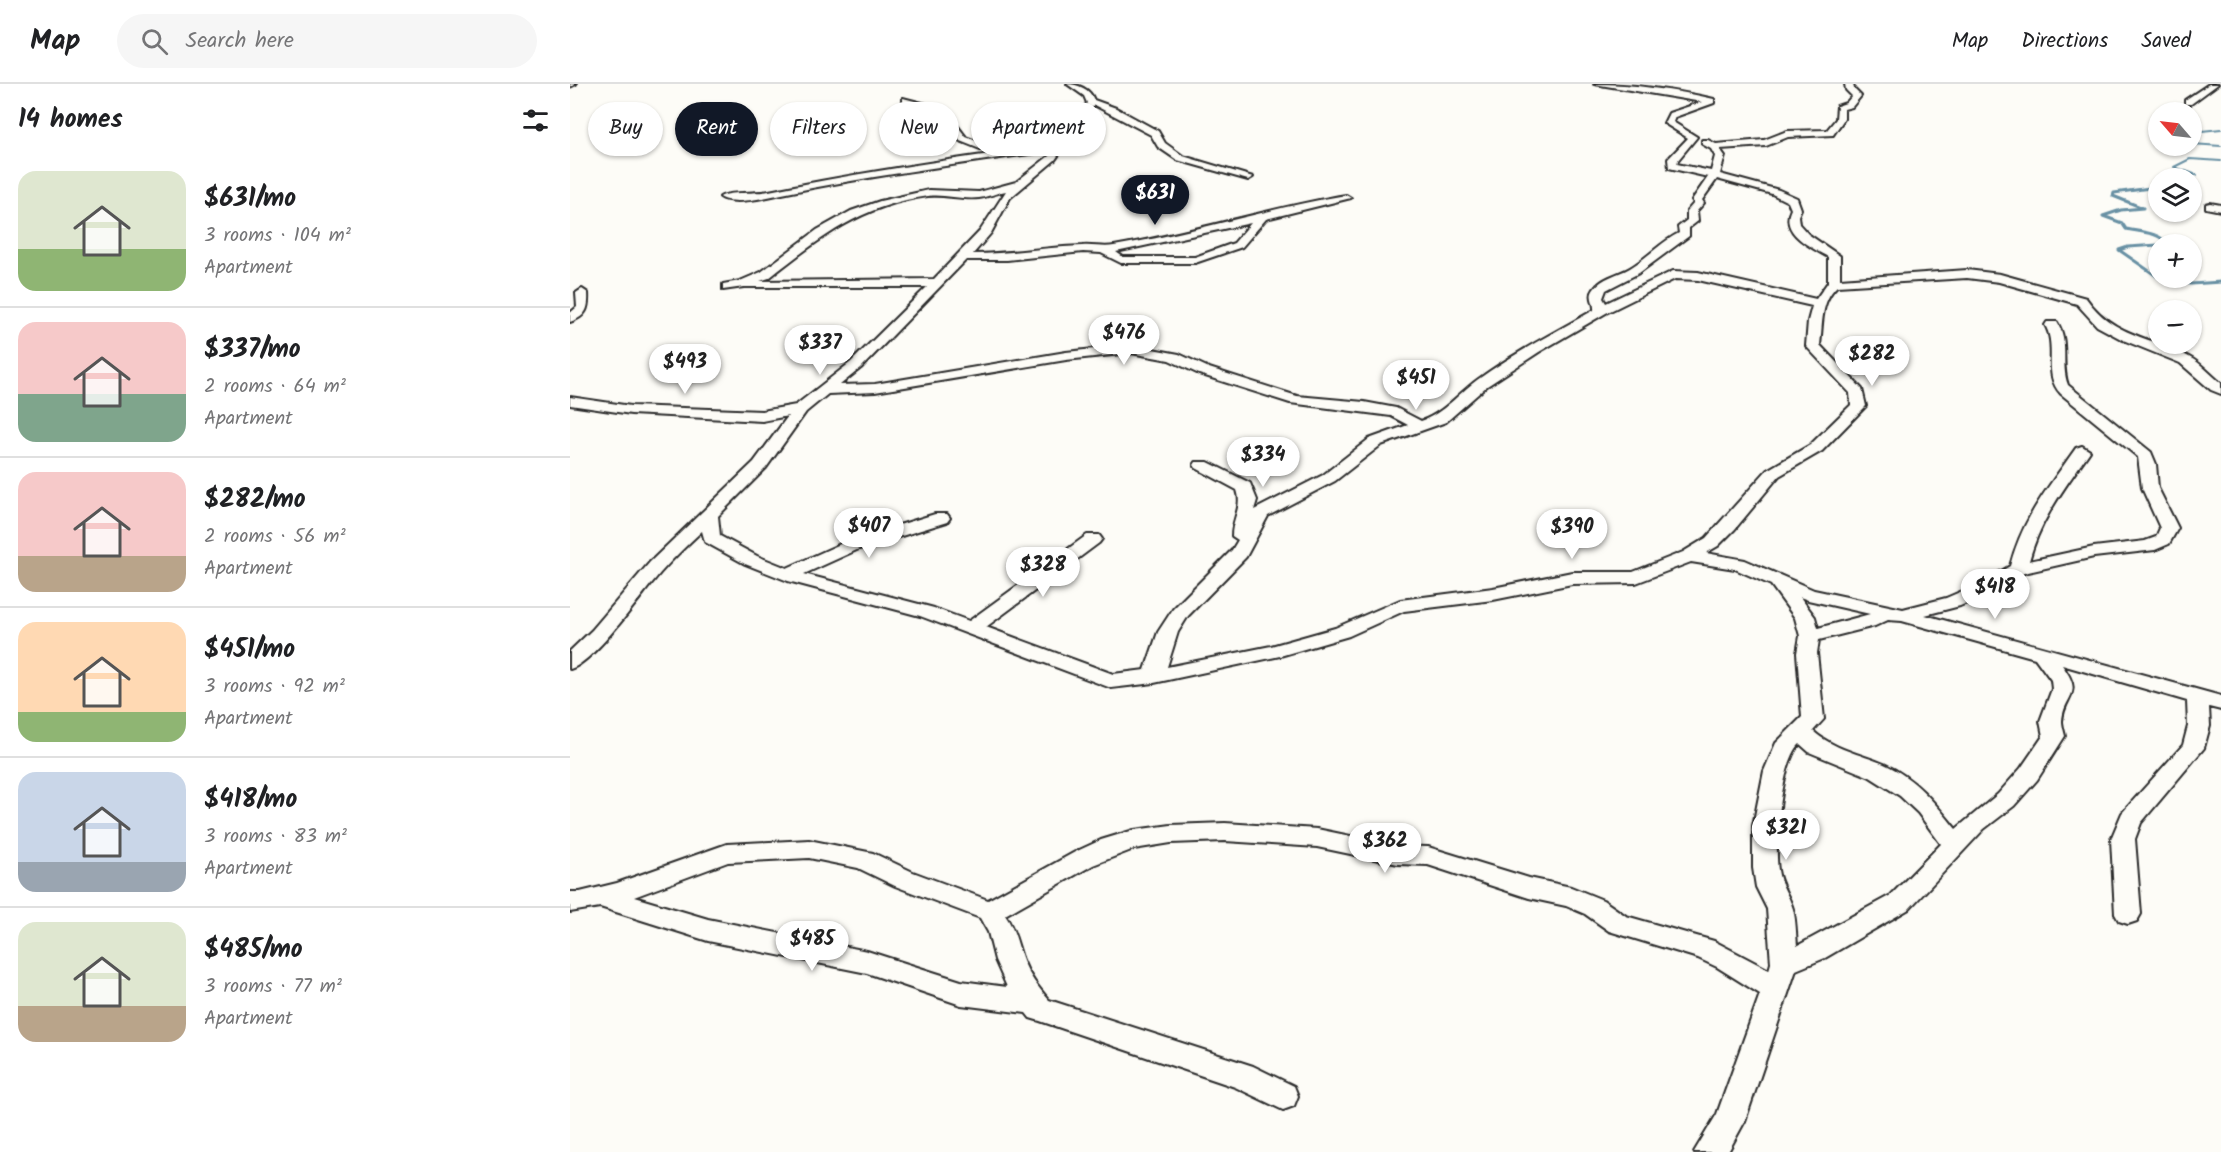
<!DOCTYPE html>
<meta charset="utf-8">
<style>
:root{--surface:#fff;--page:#f6f6f6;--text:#202124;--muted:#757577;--line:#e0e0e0;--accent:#111827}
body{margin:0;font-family:Kalam,sans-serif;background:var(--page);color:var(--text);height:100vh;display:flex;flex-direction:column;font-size:22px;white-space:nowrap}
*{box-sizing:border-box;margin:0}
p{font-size:20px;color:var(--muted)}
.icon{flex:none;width:33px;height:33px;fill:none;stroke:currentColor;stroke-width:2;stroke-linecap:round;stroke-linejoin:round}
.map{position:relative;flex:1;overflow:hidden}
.drawer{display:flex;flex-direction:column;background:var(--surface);width:570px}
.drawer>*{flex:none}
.banner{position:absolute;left:18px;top:18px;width:570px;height:54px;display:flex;gap:12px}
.needle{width:39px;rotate:298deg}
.fabs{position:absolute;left:1578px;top:18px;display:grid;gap:12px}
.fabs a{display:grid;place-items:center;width:54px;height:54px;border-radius:50%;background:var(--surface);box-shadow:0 2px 4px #0004;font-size:30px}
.price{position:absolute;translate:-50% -51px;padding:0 14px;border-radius:21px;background:#fff;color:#222;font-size:20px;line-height:39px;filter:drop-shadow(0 2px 3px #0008)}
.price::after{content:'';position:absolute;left:50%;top:36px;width:18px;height:14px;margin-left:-9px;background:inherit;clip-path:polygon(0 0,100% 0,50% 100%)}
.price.current{background:var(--accent);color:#fff}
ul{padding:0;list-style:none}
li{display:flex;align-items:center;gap:18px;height:150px;padding:0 18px}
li+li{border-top:2px solid var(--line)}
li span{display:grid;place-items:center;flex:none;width:168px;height:120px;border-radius:18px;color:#555}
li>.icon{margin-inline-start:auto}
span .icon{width:72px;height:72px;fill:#fffc;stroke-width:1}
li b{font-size:26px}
h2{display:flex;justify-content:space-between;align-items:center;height:72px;padding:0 18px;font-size:26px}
.chip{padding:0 21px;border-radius:27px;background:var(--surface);box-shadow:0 2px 4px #0004;font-size:21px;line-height:54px}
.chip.current{background:var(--accent);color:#fff}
header{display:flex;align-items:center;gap:36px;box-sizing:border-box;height:84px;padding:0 30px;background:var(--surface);border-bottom:2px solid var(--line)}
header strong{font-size:28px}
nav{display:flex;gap:33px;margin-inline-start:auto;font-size:21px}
.search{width:420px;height:54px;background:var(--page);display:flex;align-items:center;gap:15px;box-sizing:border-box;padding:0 21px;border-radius:33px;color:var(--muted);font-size:22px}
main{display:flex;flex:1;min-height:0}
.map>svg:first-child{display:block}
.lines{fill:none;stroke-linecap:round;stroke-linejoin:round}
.stream-far1{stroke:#6991a4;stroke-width:2}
.stream{stroke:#6991a4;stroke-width:3}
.minor-casing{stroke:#2b2b2b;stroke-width:4}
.minor{fill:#fdfcf7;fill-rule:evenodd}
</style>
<header>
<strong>Map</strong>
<div class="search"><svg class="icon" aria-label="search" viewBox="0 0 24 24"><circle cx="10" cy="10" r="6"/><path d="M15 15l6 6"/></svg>Search here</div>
<nav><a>Map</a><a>Directions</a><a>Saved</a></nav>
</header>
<main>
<section class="drawer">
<h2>14 homes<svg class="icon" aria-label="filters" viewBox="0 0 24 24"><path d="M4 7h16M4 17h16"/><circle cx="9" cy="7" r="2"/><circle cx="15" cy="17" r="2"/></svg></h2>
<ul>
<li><span style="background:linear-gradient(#dfe7d0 65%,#8fb573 0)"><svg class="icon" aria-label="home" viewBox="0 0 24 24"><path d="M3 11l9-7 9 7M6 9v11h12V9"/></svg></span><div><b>$631/mo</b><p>3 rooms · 104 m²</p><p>Apartment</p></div></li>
<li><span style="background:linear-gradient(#f6c9c9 60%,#7fa58c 0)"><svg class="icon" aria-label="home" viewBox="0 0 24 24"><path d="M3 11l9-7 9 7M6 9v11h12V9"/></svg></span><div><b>$337/mo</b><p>2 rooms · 64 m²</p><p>Apartment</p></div></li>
<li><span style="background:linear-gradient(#f6c9c9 70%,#b9a48a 0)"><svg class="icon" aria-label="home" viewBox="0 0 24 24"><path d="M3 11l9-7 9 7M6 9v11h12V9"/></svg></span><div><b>$282/mo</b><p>2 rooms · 56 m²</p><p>Apartment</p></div></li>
<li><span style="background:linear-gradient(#ffd9b3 75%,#8fb573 0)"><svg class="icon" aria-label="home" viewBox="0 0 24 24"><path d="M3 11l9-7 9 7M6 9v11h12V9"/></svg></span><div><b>$451/mo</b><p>3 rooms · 92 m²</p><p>Apartment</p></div></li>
<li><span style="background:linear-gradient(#c9d6e8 75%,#9aa5b1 0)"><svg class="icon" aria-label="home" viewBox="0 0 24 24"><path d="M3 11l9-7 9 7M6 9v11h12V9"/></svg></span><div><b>$418/mo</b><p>3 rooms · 83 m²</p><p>Apartment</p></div></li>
<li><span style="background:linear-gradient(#dfe7d0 70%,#b9a48a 0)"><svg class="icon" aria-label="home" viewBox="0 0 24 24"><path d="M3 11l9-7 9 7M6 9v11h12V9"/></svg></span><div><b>$485/mo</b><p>3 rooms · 77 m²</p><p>Apartment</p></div></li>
</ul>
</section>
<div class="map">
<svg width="1651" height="1068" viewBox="0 0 1651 1068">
<rect width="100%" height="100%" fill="#fdfcf7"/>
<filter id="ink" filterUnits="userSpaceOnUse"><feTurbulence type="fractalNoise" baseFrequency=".0167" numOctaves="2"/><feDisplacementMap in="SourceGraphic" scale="12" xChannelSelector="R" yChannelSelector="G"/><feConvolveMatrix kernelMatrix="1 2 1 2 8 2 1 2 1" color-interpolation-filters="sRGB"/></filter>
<g filter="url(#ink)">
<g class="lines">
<path class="stream-far1" d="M 1622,48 L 1651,45
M 1622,60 L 1651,62
M 1601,93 L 1627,91 L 1604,83 L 1620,75 L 1651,77"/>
<path class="stream" d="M 1591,94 L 1619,92
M 1588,100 L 1587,103 L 1544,109 L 1543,112 L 1573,124 L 1551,126 L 1533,132 L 1552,139 L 1556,145 C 1569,148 1590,148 1597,160 L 1594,160
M 1588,161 L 1558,163 L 1549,166 L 1588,193
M 1590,194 L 1621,200 L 1651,198"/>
<defs>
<path id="minor" d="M 0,0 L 6,0 L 0,3 Z
M 497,0 C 508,0 520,5 524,16 L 546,24 L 588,47 L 595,59 L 613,72 L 683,93 L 678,96 L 607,76 L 588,63 L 581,51 L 524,21 L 485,76 L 440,114 L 421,149 L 403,170 C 440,170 475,163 512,162 C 523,161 534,164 544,162 C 622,149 698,124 776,111 L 781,114 L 696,135 L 672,163 L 625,179 L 551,179 L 531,169 L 513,168 L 437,176 L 396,176 L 291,284 L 270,301 L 305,300 L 496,268 L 561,261 L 609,270 L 639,284 L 727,312 L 794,318 L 826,324 L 851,337 C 874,329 888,310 907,296 C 944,269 985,248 1024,226 C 1025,218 1018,213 1024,205 C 1032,193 1048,191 1060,184 C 1077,174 1091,158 1109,149 L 1108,143 L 1117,136 L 1117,127 L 1124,119 L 1122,116 L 1138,93 L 1099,84 L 1098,75 L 1118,54 L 1094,39 L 1099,29 L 1132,18 L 1024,0 C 1064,0 1105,6 1144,15 L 1144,19 L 1105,33 L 1103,38 L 1127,53 L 1108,76 L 1107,80 L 1141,87 L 1145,72 L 1141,65 L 1132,60 L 1132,56 L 1138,56 L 1146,60 L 1194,56 L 1217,47 L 1257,46 L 1266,35 L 1267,22 L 1276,19 L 1282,12 L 1276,6 L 1275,0 L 1283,0 L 1284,5 L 1291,12 L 1282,23 L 1274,25 L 1274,35 L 1263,51 L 1218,53 L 1196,62 L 1150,65 L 1155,72 L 1150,90 L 1209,106 L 1227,114 L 1231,125 L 1228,132 L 1229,140 L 1238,150 L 1270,172 L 1270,195 L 1397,186 L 1430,190 L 1516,214 C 1543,253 1581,252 1619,273 C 1631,279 1640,290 1651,299 L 1651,310 L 1641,306 L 1610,279 L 1553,256 L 1527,242 L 1507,220 L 1429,198 L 1397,194 L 1267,202 C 1250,218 1253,240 1250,261 L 1292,305 L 1296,322 L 1252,367 L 1209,392 L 1165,445 L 1148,462 L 1136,469 L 1175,476 L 1244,506 L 1333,525 L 1376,514 L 1411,499 L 1440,482 C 1453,433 1478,404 1506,364 L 1512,362 L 1520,367 C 1496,402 1470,435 1459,477 L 1524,463 L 1575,457 L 1586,453 L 1590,444 L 1572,404 L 1568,373 L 1491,310 C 1472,291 1488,263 1475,241 L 1477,238 L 1487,238 C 1500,258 1490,280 1498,301 L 1581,368 L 1586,380 L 1588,404 L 1608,444 L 1599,460 L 1585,466 L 1524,473 L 1454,489 L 1425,507 L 1390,522 L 1355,531 L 1651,612 L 1651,626 L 1639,623 L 1640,642 L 1634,664 L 1571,739 L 1565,755 L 1571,830 L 1567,837 L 1558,840 L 1549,837 L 1545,830 L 1541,755 L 1552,729 L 1613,661 L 1618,642 L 1617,617 L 1492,581 C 1515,612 1494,610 1492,637 C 1492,641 1494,648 1495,652 L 1467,696 L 1444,722 L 1414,745 L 1339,825 L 1255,874 L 1226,886 L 1175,1037 L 1158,1068 L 1124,1068 L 1147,1030 L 1190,910 L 1147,883 L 1128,874 L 1039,847 L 1015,830 L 996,822 L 959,814 L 858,781 L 828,780 L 747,763 L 655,757 L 601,759 L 564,765 L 523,781 L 435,831 C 445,845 447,860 453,876 C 459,892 468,903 479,916 L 683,982 L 724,1002 L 728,1012 L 724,1022 L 713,1026 L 665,1003 L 470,937 L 460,934 L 456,929 L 391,921 L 297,889 L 138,857 L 30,823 L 0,828 L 0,808 L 10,808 L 47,799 L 157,760 L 239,756 L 303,769 L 343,788 L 418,816 L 505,768 L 531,756 L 564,746 L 601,741 L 655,739 L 747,745 L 828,762 L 858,763 L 959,794 L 1001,803 L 1033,816 L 1056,832 L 1144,857 L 1199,886 L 1201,879 L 1197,825 L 1186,803 L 1183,784 L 1183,742 L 1194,687 L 1206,659 L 1232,633 L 1227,569 L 1230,552 L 1225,534 L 1201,501 L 1165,485 L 1121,478 L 1066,499 L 1002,500 L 923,516 L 834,527 L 779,552 L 710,572 L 584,599 L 541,604 L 350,532 L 218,497 L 175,480 L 135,458 L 132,447 C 118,460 104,473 92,487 C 73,508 24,579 0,585 L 0,567 L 22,546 L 80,478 L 184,378 L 218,332 L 192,337 L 61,330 L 0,321 L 0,313 L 61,322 L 192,327 L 226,321 L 281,278 L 357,203 L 174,203 L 153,206 L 153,200 L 170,197 L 191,188 L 247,146 L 281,127 L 310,117 L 359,106 L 409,108 L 446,98 L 479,72 L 517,19 L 514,12 ZM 1147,95 L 1202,110 L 1218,118 L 1221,125 C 1209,149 1241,163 1258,173 L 1258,198 L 1246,215 L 1128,188 L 1103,187 L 1036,219 L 1033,214 L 1036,206 L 1069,189 L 1119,152 L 1119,144 L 1128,137 L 1127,127 L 1134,119 L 1132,116 ZM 436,107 L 410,147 L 364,195 L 190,197 L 199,194 C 250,154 292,121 358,112 C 374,110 392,116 409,114 C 417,113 427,109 436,107 ZM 681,139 L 664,159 L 625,173 L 553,173 L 546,168 ZM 1105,195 L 1128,196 L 1242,222 L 1238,237 L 1236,262 L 1280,309 L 1281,321 L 1240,361 L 1197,386 L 1136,454 L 1113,468 L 1063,488 L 1002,488 L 923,504 L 830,516 L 765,544 L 701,562 L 597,583 L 608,548 L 618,532 L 676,473 L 698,432 L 765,397 L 811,361 L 876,338 L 917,302 L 969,268 L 1036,229 ZM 561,269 L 599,276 L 629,290 L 720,319 L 821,332 L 838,341 L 799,355 L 753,391 L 684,426 L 687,416 L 680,399 L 638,378 L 626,378 L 624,381 L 626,384 L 667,406 C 673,423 662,434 662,452 L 668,456 L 662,466 L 603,525 L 588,548 L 575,586 L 543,590 L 416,543 L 529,459 L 532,455 L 529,451 L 517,451 L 399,537 L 364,524 L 234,490 L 289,465 L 377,438 L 380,434 L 377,430 L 365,430 L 277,457 L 217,484 L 187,472 L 150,452 L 148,432 L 196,384 L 236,328 L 258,310 L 305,308 L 496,276 ZM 1230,513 L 1238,516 L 1300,530 L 1248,544 L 1245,533 ZM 1318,536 L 1332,537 L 1465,574 L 1481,596 L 1482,605 L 1470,637 L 1473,652 L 1451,684 L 1428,710 L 1386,745 C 1365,719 1345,694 1314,680 C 1290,670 1263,665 1243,647 L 1254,635 L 1247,569 L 1249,556 L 1305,542 ZM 1230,660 L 1239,668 L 1300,693 L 1330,712 L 1348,729 L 1371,760 L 1321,811 L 1227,862 C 1226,850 1226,836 1223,825 C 1219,811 1210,801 1208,786 C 1204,760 1211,678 1230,660 ZM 239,774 L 288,784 L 325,802 L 410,834 L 418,848 L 425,876 L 437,903 L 391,897 L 297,867 L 138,835 L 64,813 L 158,778 Z
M 1639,0 L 1648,0 L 1621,20 L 1615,20 L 1615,16 Z
M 333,14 L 360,21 L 380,32 L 396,53 L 412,59 L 437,63 L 439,65 L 434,68 L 466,63 L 471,66 L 466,69 C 381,81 296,93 212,110 C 198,113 162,122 150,113 C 158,107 187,110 199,107 C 277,91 355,79 434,68 L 410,65 L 390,57 L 374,36 L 354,25 L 333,18 Z
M 1640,119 L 1651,121 L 1651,127 L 1636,124 L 1636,120 Z
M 12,205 L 18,209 C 19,225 16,233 0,238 L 0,229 L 7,223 L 6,209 Z"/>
</defs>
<use href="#minor" class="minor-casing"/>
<use href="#minor" class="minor"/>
</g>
</g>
</svg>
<div class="fabs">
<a><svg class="needle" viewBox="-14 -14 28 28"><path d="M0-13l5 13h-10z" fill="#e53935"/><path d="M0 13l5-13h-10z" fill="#757577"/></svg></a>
<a><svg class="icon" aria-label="layers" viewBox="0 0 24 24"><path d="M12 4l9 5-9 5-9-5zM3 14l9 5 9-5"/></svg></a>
<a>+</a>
<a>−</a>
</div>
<b class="price current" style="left:585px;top:142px">$631</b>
<b class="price" style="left:554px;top:282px">$476</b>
<b class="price" style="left:250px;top:292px">$337</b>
<b class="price" style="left:1302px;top:303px">$282</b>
<b class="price" style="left:115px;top:311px">$493</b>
<b class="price" style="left:846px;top:327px">$451</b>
<b class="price" style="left:693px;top:404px">$334</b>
<b class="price" style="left:299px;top:475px">$407</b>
<b class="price" style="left:1002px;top:476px">$390</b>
<b class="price" style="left:473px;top:514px">$328</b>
<b class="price" style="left:1425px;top:536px">$418</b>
<b class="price" style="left:1216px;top:777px">$321</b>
<b class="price" style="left:815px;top:790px">$362</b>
<b class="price" style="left:242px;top:888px">$485</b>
<div class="banner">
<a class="chip">Buy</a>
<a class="chip current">Rent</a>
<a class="chip">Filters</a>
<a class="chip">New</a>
<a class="chip">Apartment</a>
</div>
</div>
</main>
